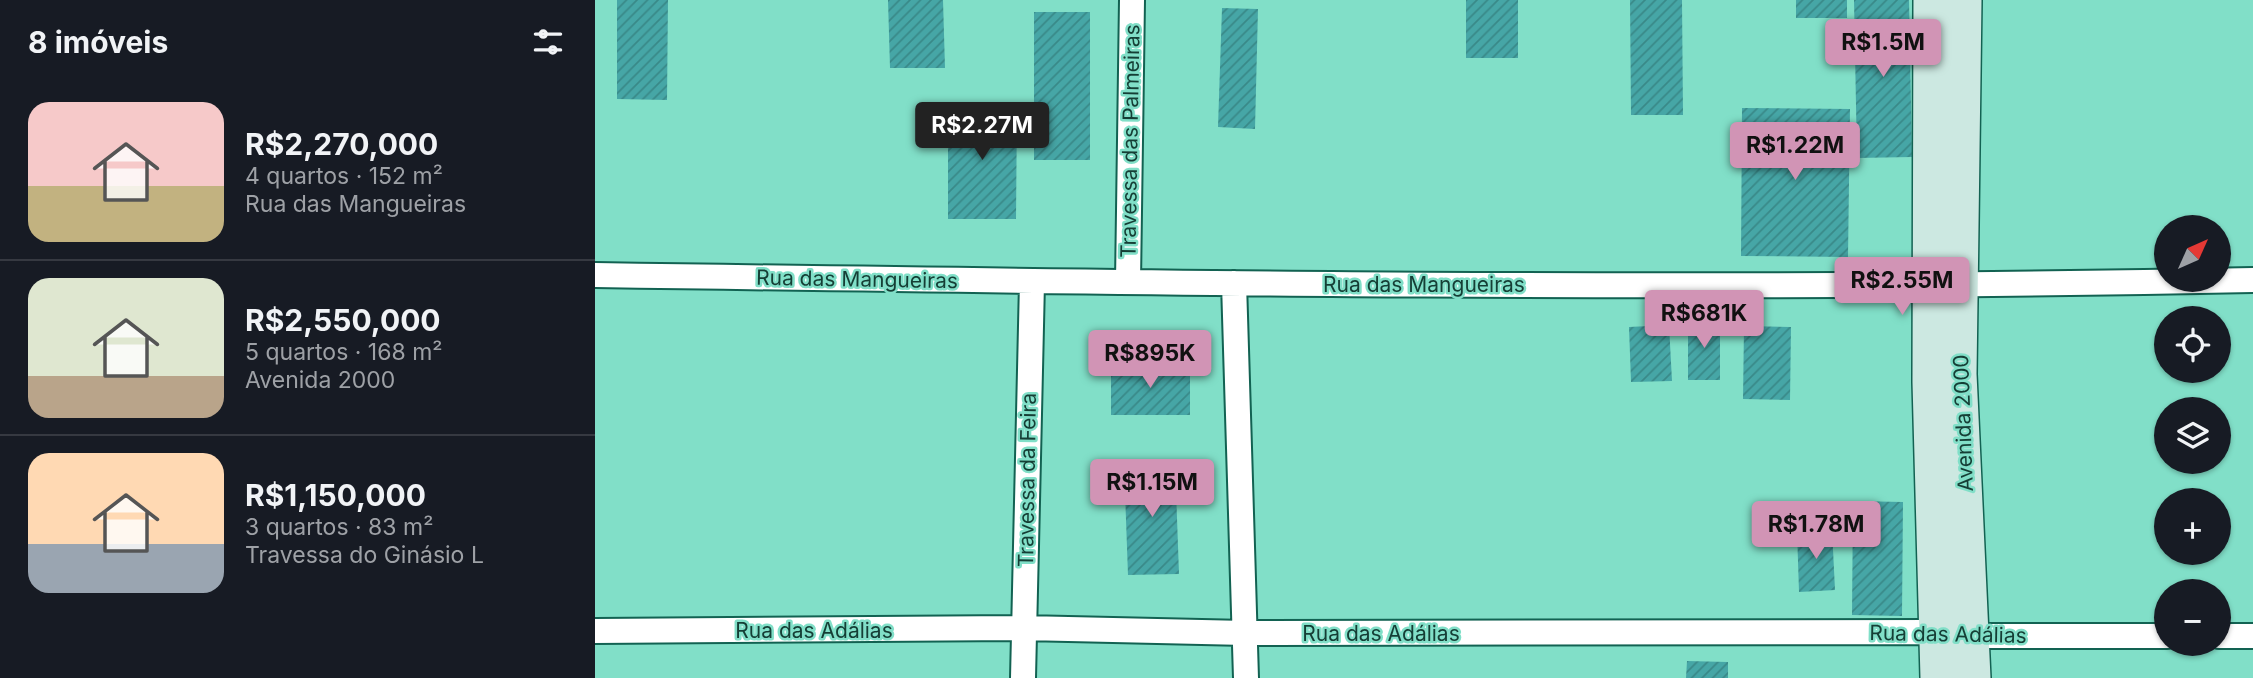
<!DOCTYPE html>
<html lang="pt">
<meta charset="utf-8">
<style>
:root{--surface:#171b24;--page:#242831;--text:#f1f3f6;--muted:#9ea1a6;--line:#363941;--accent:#d194b5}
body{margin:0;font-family:Inter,sans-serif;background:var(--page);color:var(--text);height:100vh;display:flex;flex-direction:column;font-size:26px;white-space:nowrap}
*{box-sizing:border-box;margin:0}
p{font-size:23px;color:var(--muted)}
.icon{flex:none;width:38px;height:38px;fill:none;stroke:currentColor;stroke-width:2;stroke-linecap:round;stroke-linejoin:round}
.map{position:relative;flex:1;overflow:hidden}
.panel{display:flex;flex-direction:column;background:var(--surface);width:595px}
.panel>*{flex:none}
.needle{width:46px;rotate:45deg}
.fabs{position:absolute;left:1559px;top:215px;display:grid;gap:14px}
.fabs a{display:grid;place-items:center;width:77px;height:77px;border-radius:50%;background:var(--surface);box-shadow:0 2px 5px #0004;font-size:35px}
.price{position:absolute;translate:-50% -60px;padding:0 16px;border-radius:7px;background:var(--accent);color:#111;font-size:23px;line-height:46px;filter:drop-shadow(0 2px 4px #0008)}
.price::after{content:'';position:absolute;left:50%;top:42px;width:21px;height:16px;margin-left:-10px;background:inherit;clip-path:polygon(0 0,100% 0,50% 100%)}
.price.active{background:#222;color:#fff}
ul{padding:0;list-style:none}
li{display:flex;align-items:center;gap:21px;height:175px;padding:0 28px}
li+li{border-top:2px solid var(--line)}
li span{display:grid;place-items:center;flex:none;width:196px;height:140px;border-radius:21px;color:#555}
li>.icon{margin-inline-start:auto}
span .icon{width:84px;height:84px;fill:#fffc;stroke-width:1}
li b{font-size:30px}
h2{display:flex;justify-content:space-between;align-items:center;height:84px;padding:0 28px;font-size:30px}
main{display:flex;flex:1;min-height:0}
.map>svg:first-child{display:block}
.building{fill:url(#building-hatch)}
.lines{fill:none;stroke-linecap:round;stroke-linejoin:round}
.street-casing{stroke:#126252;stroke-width:28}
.secondary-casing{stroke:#126252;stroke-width:38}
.street{stroke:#fff;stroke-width:24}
.secondary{stroke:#cce8e1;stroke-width:35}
.labels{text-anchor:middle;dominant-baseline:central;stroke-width:5;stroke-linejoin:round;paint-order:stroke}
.street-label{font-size:21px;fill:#153e35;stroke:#81dfc8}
</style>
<main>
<section class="panel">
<h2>8 imóveis<svg class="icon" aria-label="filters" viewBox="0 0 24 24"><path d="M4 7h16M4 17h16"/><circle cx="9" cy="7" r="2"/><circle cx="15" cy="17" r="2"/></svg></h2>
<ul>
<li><span style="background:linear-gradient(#f6c9c9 60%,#c2b280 0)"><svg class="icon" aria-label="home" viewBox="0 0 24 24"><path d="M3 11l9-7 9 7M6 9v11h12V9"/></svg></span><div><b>R$2,270,000</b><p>4 quartos · 152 m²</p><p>Rua das Mangueiras</p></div></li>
<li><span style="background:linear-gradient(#dfe7d0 70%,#b9a48a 0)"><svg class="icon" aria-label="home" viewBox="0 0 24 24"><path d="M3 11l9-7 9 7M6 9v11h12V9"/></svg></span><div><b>R$2,550,000</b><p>5 quartos · 168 m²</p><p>Avenida 2000</p></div></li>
<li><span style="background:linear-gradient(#ffd9b3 65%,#9aa5b1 0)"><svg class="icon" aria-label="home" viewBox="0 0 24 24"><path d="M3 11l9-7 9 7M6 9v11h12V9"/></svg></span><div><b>R$1,150,000</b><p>3 quartos · 83 m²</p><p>Travessa do Ginásio L</p></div></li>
</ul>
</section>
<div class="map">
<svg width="1658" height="678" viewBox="0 0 1658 678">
<defs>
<pattern id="building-hatch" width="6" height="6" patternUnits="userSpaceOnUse" patternTransform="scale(1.75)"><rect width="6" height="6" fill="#46a6a6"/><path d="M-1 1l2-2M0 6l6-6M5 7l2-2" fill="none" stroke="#398988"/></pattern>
</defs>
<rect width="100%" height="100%" fill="#81dfc8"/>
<path class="building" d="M 22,0 L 73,0 L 72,100 L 22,99 Z
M 293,0 L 348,0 L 350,68 L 295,68 Z
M 871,0 L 923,0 L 923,58 L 871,58 Z
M 1035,0 L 1087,0 L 1088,115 L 1036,115 Z
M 1201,0 L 1252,0 L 1252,18 L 1201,18 Z
M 1259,0 L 1314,0 L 1317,157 L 1262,158 Z
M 627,8 L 663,9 L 660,129 L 623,127 Z
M 439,12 L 495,12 L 495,160 L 439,160 Z
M 353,104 L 422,105 L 421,219 L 353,219 Z
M 1147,108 L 1255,109 L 1253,257 L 1146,256 Z
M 1093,321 L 1125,321 L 1125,380 L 1093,380 Z
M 1074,325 L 1077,381 L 1036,382 L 1034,327 Z
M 1149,326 L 1196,327 L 1195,400 L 1148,399 Z
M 516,364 L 595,364 L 595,415 L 516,415 Z
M 580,462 L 584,574 L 533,575 L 529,464 Z
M 1258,501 L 1308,502 L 1307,616 L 1257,615 Z
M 1237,529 L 1240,590 L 1204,592 L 1202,531 Z
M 1092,661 L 1133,662 L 1133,678 L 1091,678 Z"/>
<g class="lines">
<defs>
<path id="street" d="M 0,275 C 553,283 1106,291 1658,280
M 533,282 L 537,0
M 639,283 L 651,678
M 0,631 L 429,628 L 651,633 L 1343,632 L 1378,636 L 1572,636
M 1624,636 L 1658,636
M 428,678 L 437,282"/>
<path id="secondary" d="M 1336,0 L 1335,382 L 1343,678
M 1369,0 L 1364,374 L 1378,678"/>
</defs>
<use href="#street" class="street-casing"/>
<use href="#secondary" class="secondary-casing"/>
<use href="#street" class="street"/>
<use href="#secondary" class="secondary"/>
</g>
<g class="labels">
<g class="street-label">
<text transform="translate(535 141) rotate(-89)">Travessa das Palmeiras</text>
<text transform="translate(262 279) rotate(1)">Rua das Mangueiras</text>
<text x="829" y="284">Rua das Mangueiras</text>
<text transform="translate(1368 423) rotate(-92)">Avenida 2000</text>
<text transform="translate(432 480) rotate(-89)">Travessa da Feira</text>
<text x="219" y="630">Rua das Adálias</text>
<text x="786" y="633">Rua das Adálias</text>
<text transform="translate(1353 634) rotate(1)">Rua das Adálias</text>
</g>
</g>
</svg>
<div class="fabs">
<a><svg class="needle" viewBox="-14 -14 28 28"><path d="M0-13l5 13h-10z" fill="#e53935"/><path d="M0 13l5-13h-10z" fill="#9ea1a6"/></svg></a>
<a><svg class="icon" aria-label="locate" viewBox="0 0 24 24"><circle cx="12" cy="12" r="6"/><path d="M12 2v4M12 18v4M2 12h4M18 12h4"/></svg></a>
<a><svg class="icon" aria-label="layers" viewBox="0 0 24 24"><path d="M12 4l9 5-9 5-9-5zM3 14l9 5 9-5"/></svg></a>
<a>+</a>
<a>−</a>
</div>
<b class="price" style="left:1288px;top:79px">R$1.5M</b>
<b class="price active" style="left:387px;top:162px">R$2.27M</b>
<b class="price" style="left:1200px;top:182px">R$1.22M</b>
<b class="price" style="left:1307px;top:317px">R$2.55M</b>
<b class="price" style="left:1109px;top:350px">R$681K</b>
<b class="price" style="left:555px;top:390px">R$895K</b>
<b class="price" style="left:557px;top:519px">R$1.15M</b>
<b class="price" style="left:1221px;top:561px">R$1.78M</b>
</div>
</main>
